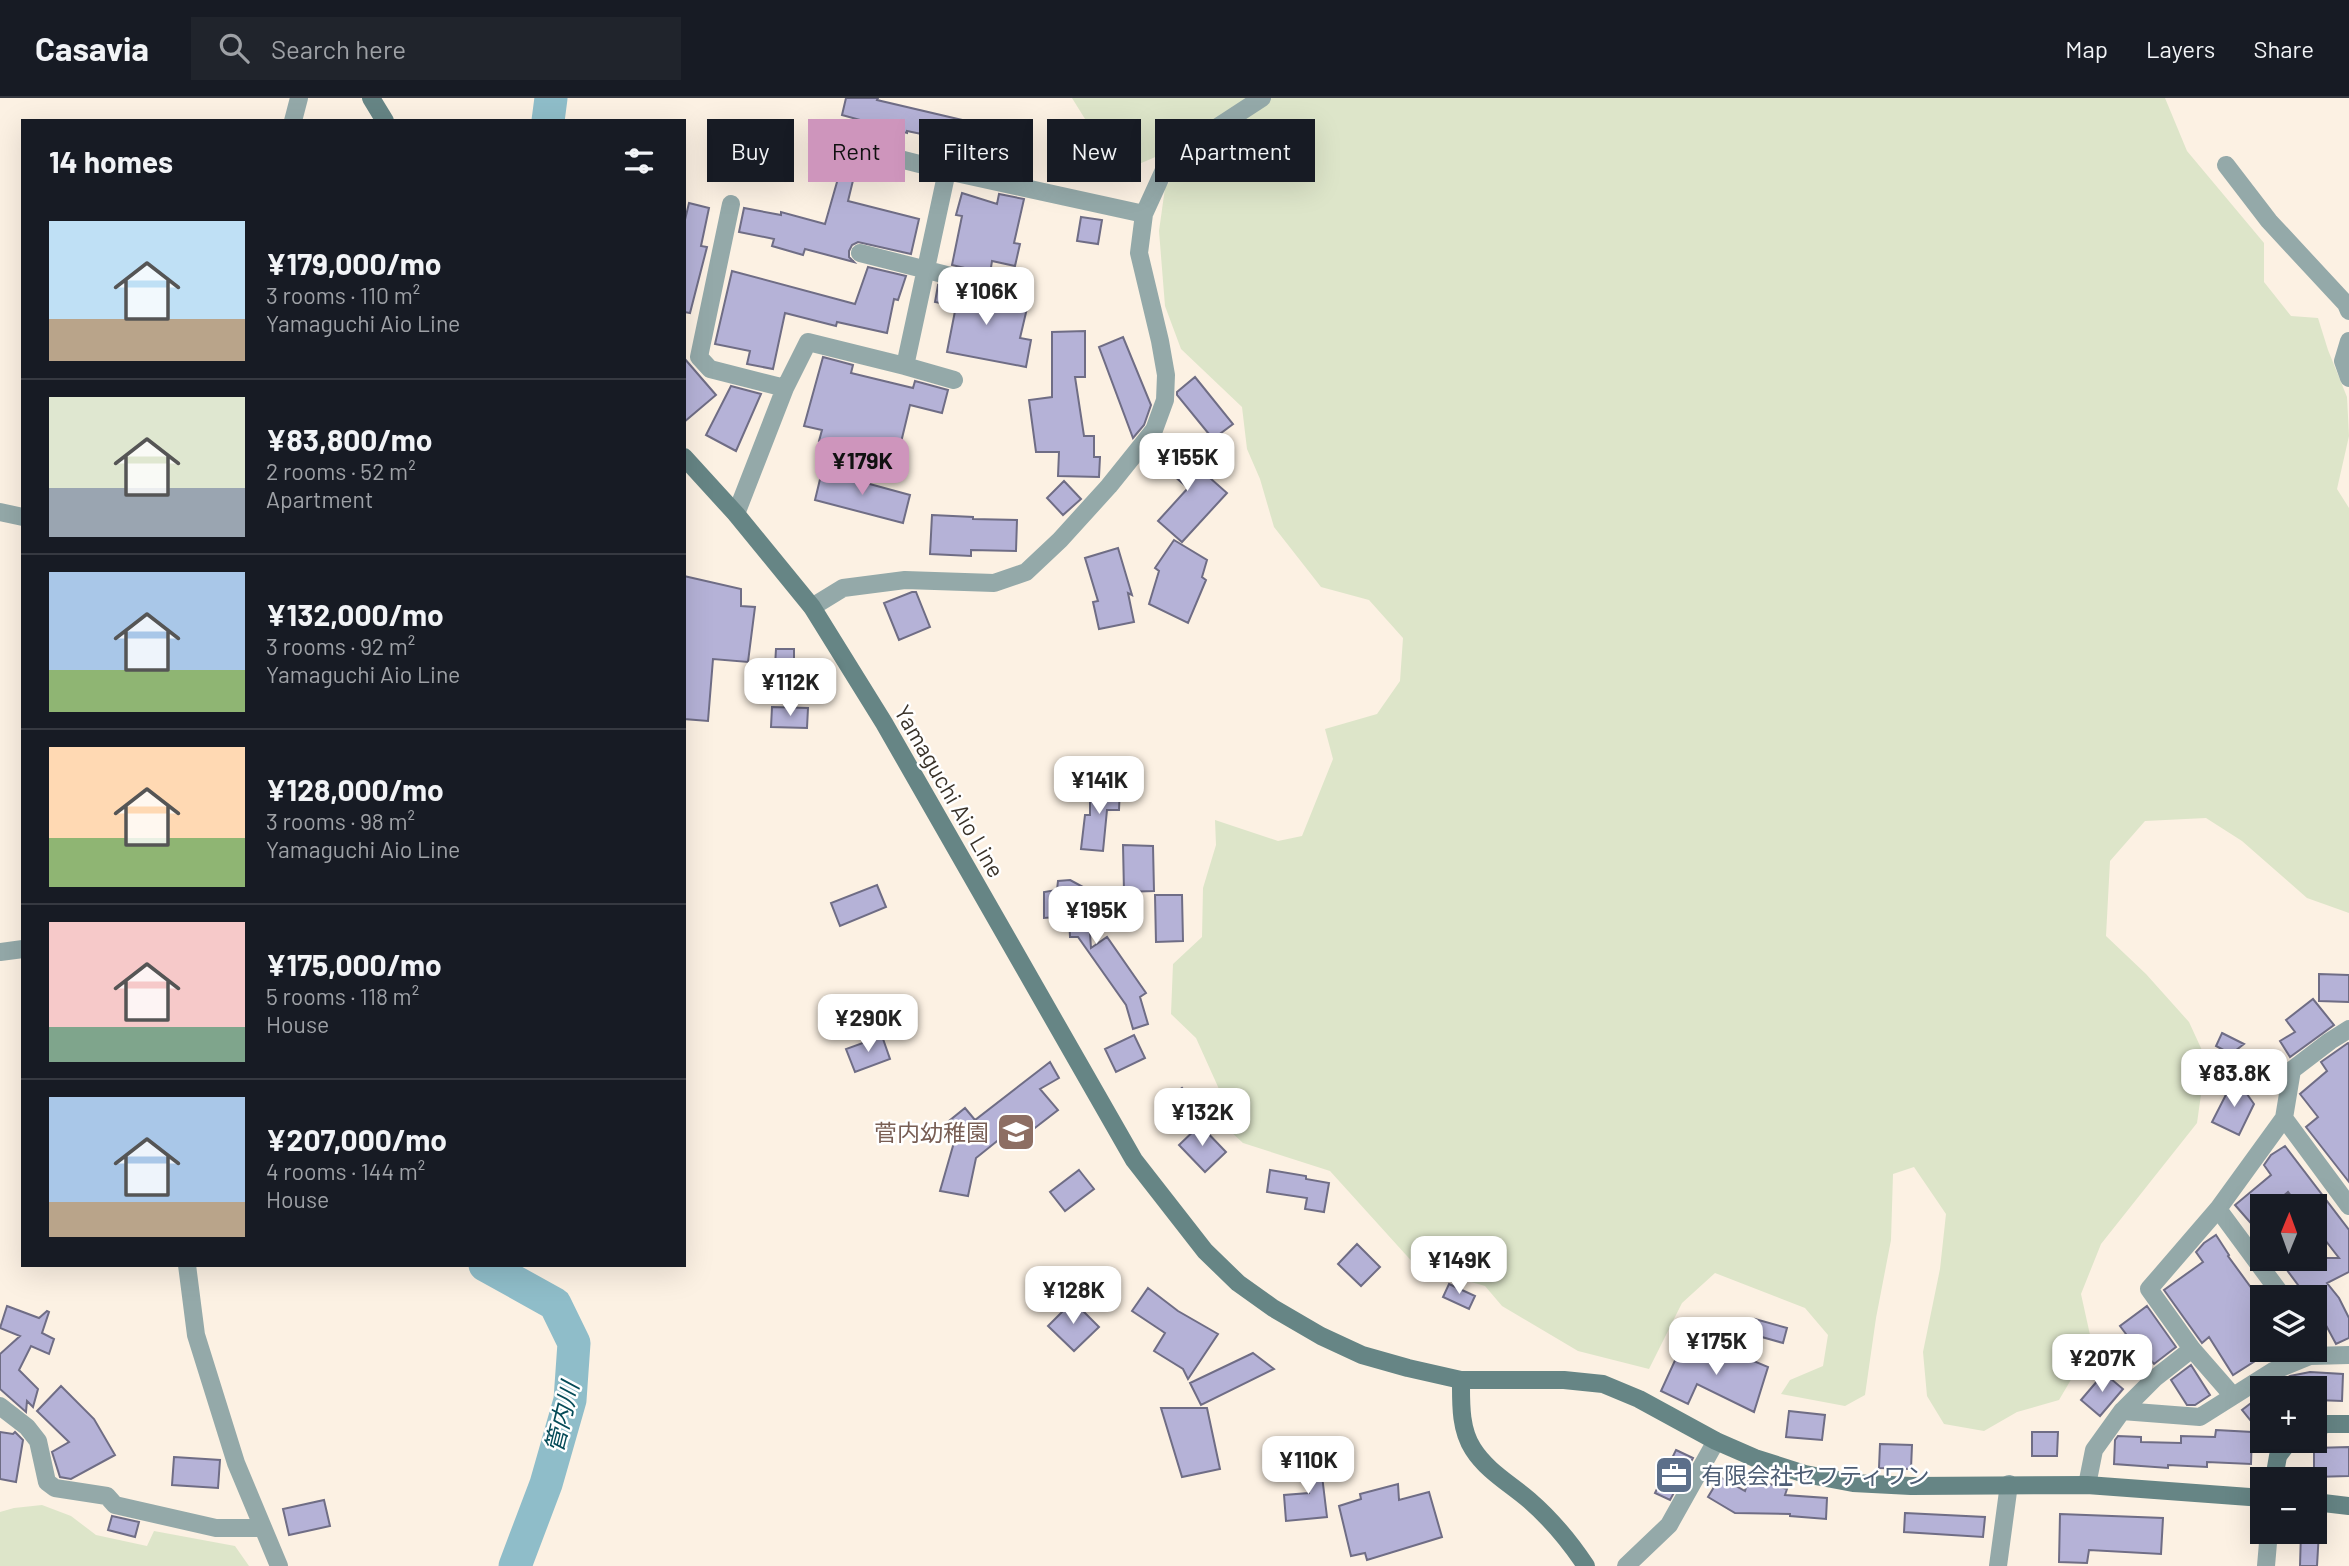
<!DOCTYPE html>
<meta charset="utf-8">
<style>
:root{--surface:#171b24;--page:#20242c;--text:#f1f3f6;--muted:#9ea1a6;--line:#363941;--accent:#ce95bc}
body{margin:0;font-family:Barlow,"Noto Sans JP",sans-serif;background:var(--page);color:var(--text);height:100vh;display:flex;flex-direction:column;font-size:26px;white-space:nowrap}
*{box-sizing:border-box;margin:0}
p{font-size:23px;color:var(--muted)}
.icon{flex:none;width:38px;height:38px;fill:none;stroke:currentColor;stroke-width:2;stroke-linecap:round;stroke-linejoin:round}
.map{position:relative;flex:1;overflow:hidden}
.panel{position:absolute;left:21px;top:21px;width:665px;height:1148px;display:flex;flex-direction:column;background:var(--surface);border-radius:0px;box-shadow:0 7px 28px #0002}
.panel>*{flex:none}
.guide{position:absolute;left:707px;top:21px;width:665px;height:63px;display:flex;gap:14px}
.needle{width:46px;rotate:1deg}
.fabs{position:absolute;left:2250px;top:1096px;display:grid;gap:14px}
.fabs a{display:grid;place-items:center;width:77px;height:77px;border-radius:0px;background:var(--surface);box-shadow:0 7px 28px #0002;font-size:35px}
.price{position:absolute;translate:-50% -60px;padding:0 16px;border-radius:14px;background:#fff;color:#222;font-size:23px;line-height:46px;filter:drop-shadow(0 2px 4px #0008)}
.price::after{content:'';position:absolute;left:50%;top:42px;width:21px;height:16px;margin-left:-10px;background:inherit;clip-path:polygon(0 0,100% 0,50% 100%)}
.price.on{background:var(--accent);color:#111}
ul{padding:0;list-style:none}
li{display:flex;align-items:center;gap:21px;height:175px;padding:0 28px}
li+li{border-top:2px solid var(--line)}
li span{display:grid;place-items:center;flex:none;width:196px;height:140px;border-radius:0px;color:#555}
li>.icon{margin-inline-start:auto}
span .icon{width:84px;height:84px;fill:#fffc;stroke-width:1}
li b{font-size:30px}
h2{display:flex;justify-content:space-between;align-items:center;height:84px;padding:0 28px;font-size:30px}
.tag{padding:0 24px;border-radius:0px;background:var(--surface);box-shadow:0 7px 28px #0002;font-size:24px;line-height:63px}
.tag.on{background:var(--accent);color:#111}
header{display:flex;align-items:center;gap:42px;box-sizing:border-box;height:98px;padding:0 35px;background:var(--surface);border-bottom:2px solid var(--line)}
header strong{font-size:33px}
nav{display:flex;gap:38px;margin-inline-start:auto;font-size:24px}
.search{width:490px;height:63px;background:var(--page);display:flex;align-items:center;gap:18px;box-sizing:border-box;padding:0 24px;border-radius:0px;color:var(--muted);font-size:26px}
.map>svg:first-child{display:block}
.green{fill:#dde5c9}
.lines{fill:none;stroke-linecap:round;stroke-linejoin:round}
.river{stroke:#8fbdc9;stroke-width:33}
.building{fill:#b5b2d7;stroke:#6f6d85;stroke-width:2}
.street{stroke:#94a9a9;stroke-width:18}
.secondary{stroke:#668585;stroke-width:18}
.labels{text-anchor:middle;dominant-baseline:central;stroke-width:5;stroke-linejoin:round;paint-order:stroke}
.street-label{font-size:23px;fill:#393229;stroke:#fff}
.education-label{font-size:23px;fill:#785e54;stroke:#fff;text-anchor:end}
.service-label{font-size:23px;fill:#4e5e75;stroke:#fff;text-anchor:start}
.water-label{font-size:24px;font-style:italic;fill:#054b58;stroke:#fff}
</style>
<header>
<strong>Casavia</strong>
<div class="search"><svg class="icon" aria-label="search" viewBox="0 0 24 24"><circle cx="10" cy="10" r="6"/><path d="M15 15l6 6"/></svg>Search here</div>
<nav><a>Map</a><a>Layers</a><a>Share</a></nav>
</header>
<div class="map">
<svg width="2349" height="1468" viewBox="0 0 2349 1468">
<rect width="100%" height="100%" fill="#fcf1e3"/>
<path class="green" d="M 1072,0 L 2165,0 L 2187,53 L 2264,145 L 2264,184 L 2291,218 L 2318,220 L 2328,252 L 2347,299 L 2349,338 L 2337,391 L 2349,410 L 2349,815 L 2307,800 L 2242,743 L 2206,720 L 2145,723 L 2110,763 L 2106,838 L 2146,876 L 2189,924 L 2206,961 L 2197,1025 L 2101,1146 L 2081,1196 L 2092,1246 L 2059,1302 L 2017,1314 L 1984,1333 L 1944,1326 L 1927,1298 L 1923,1254 L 1940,1171 L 1946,1116 L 1914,1069 L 1893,1076 L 1891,1142 L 1876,1220 L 1865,1297 L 1845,1308 L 1781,1296 L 1790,1282 L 1823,1268 L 1828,1237 L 1805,1210 L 1715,1175 L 1682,1205 L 1649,1271 L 1578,1253 L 1502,1208 L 1485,1188 L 1416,1168 L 1330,1073 L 1243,1045 L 1216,1020 L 1219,991 L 1196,940 L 1171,916 L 1173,866 L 1202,839 L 1203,790 L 1216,747 L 1215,722 L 1278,743 L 1302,738 L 1333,661 L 1325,631 L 1377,616 L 1400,583 L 1403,540 L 1369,502 L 1321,489 L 1274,429 L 1260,381 L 1247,351 L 1242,309 L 1181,251 L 1165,208 L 1159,133 L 1165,90 L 1179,70 L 1167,54 L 1139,66 L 1108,58 Z
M 42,1407 L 71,1418 L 96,1437 L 147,1448 L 154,1433 L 235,1448 L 249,1468 L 0,1468 L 0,1414 L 14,1410 Z"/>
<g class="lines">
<path class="river" d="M 548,23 L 551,0
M 485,1167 L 555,1206 L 574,1245 L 570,1302 L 546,1386 L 515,1468"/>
</g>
<path class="building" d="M 846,0 L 878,0 L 877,2 L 1005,32 L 998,57 L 969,50 L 970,46 L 907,33 L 907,35 L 842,17 Z
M 823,53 L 858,62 L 848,103 L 919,121 L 911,156 L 858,144 L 852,147 L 849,153 L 849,159 L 854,164 L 805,151 L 803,157 L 772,148 L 774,141 L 739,134 L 744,110 L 781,117 L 781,114 L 825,126 L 839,77 L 818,72 Z
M 962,95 L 997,106 L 999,96 L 1024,101 L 1014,145 L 1020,146 L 1015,168 L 992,163 L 990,176 L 952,167 L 962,118 L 956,117 Z
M 689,105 L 709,110 L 701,148 L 707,149 L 690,215 L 684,214 L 684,126 Z
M 1081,119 L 1102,122 L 1098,146 L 1077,143 Z
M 868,169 L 906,178 L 898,202 L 894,201 L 887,235 L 837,224 L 836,228 L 785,215 L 773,271 L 747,266 L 750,253 L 715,246 L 732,173 L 855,206 Z
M 938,187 L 995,201 L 1003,200 L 1028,206 L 1020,240 L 1031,242 L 1026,269 L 947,254 L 956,208 L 935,204 Z
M 1085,233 L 1085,279 L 1075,279 L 1084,338 L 1094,338 L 1094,359 L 1100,359 L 1099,379 L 1058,378 L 1059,354 L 1036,354 L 1029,302 L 1052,299 L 1052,234 Z
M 1123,239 L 1151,307 L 1144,327 L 1133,340 L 1099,249 Z
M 823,259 L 853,267 L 851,275 L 913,290 L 915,283 L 948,292 L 942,315 L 910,307 L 897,361 L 819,343 L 822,332 L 804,328 Z
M 684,260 L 716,297 L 684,324 Z
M 1195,279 L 1233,326 L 1213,341 L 1177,297 L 1177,294 Z
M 731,288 L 761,296 L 736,353 L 706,337 Z
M 1167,342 L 1227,395 L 1182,444 L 1158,423 L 1188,390 L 1152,359 Z
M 822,373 L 910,397 L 903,425 L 815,402 Z
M 1064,383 L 1081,401 L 1063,417 L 1047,400 Z
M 932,417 L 973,419 L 973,421 L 1017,422 L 1016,453 L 971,452 L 971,458 L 930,456 Z
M 1174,442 L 1207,462 L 1202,479 L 1206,482 L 1188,525 L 1149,506 L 1159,473 L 1155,470 Z
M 1118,450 L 1132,497 L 1128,495 L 1134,524 L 1099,531 L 1093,504 L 1098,503 L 1085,460 Z
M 684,478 L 741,491 L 741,508 L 755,509 L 748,564 L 713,561 L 708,623 L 684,621 Z
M 912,494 L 916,494 L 930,529 L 899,542 L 884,505 Z
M 776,551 L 794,551 L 794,568 L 775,568 Z
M 772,609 L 808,610 L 807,630 L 771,629 Z
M 1090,688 L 1120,689 L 1119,712 L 1107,712 L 1103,753 L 1081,751 L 1085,717 L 1090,717 Z
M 1123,747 L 1153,748 L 1154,793 L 1124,794 Z
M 1070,782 L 1087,791 L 1091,850 L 1107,839 L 1146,895 L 1140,899 L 1148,926 L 1133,931 L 1126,907 L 1078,839 L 1070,839 L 1069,818 L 1044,820 L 1044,794 L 1057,792 L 1058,783 Z
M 877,787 L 886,809 L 840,828 L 831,805 Z
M 1155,797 L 1182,797 L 1183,843 L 1156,844 Z
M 2319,876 L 2349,877 L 2349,904 L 2319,903 Z
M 2313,901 L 2334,927 L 2290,959 L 2280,943 L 2295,934 L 2286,922 Z
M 2222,935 L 2244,946 L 2231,956 L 2216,948 Z
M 1134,937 L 1145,960 L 1116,974 L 1105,951 Z
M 882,938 L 890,961 L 855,974 L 846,951 Z
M 2348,945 L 2349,946 L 2349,1084 L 2306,1029 L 2318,1019 L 2300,996 L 2327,973 L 2321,964 Z
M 1050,964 L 1059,980 L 1040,991 L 1058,1012 L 1031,1033 L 1022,1023 L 976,1060 L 968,1098 L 940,1093 L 957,1034 L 949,1023 L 965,1010 L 975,1022 Z
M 2235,979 L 2254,1006 L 2239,1037 L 2212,1024 Z
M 1182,990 L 1200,1011 L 1184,1024 L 1166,1003 Z
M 1200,1027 L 1226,1054 L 1205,1074 L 1179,1047 Z
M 2285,1048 L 2349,1132 L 2349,1174 L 2327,1185 L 2339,1200 L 2349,1220 L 2349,1240 L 2336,1246 L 2321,1218 L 2315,1223 L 2315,1199 L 2307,1199 L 2278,1160 L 2339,1160 L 2315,1129 L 2315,1108 L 2299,1108 L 2288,1094 L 2271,1108 L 2263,1108 L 2263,1139 L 2235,1107 L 2271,1077 L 2264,1067 L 2271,1057 Z
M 1079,1072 L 1094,1091 L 1065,1113 L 1050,1094 Z
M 1270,1072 L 1306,1078 L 1306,1081 L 1329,1085 L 1324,1114 L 1305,1111 L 1307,1100 L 1267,1094 Z
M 2216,1137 L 2229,1157 L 2228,1158 L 2263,1206 L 2263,1258 L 2233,1277 L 2209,1239 L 2202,1245 L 2164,1192 L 2203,1164 L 2196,1154 L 2204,1145 Z
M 1357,1146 L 1380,1169 L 1361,1188 L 1338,1166 Z
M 1449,1186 L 1475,1198 L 1469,1211 L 1443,1199 Z
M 1148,1190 L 1178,1213 L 1218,1236 L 1188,1281 L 1183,1271 L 1154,1253 L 1165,1235 L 1132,1213 Z
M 1073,1203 L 1099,1229 L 1074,1253 L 1048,1228 Z
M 7,1208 L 39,1220 L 47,1213 L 49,1214 L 42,1235 L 54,1241 L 49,1256 L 31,1248 L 19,1272 L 38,1291 L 33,1309 L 27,1303 L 26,1314 L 0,1291 L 0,1256 L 20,1238 L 0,1230 Z
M 2147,1208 L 2176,1249 L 2154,1266 L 2134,1243 L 2132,1244 L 2120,1228 Z
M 1755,1221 L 1787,1230 L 1783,1245 L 1751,1236 Z
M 1682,1247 L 1713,1262 L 1716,1252 L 1730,1253 L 1768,1269 L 1754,1314 L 1697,1286 L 1688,1306 L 1661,1293 Z
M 1253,1255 L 1274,1271 L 1201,1307 L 1190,1285 Z
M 2191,1267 L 2210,1297 L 2195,1307 L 2187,1307 L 2171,1282 Z
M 2310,1274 L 2343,1276 L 2342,1303 L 2317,1302 L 2317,1290 L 2269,1290 L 2290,1278 Z
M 2104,1275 L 2123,1291 L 2100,1318 L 2081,1302 Z
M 61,1288 L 94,1321 L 115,1357 L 71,1381 L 60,1379 L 52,1354 L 69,1344 L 37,1313 Z
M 2263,1296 L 2263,1338 L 2242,1312 Z
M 1161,1310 L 1207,1310 L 1220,1371 L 1182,1379 Z
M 1789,1313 L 1825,1317 L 1822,1342 L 1786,1339 Z
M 2216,1332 L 2252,1334 L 2251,1366 L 2207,1364 L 2207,1369 L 2168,1367 L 2168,1370 L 2114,1366 L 2115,1342 L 2118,1338 L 2141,1339 L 2141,1344 L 2181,1345 L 2181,1338 L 2215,1339 Z
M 0,1334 L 13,1336 L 15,1334 L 23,1342 L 16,1384 L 0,1381 Z
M 2032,1334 L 2058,1334 L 2057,1358 L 2032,1358 Z
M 1880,1346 L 1912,1347 L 1911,1371 L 1879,1370 Z
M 2349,1349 L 2349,1378 L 2314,1379 L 2314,1350 Z
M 1676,1352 L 1693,1360 L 1670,1402 L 1655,1395 Z
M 174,1359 L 220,1362 L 218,1390 L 172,1387 Z
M 1320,1361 L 1327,1419 L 1286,1423 L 1284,1397 L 1309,1395 L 1304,1363 Z
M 1720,1379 L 1745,1393 L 1749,1380 L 1787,1391 L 1785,1397 L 1827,1400 L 1826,1421 L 1790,1418 L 1790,1416 L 1735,1415 L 1708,1399 Z
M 1398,1386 L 1399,1402 L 1429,1394 L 1442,1439 L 1367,1462 L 1365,1455 L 1351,1458 L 1339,1408 L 1361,1401 L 1360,1396 Z
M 324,1402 L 330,1428 L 289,1437 L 283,1411 Z
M 1905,1415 L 1985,1419 L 1983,1439 L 1904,1434 Z
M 2060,1416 L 2163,1420 L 2161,1456 L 2089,1452 L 2087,1465 L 2059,1464 Z
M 112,1418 L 139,1424 L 135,1439 L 108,1432 Z
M 2301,1433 L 2319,1433 L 2317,1468 L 2300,1468 Z"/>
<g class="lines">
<path class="street" d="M 293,23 L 299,0
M 821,41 L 947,73
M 2226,67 L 2269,123 L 2346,206 L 2349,213
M 731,106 L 699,259 L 710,271 L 785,290
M 860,155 L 998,190
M 2349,243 L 2343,263 L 2349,280
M 905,268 L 954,282
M 0,414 L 23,419
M 736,416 L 785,290 L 808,244 L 905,268 L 947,73 L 1144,116
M 812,509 L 843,490 L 905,482 L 994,485 L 1026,474 L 1060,442 L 1109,388 L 1154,332 L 1165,302 L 1166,277 L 1160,243 L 1139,155 L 1144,116 L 1164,72 L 1193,45 L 1262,0
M 0,854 L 23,851
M 2284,1020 L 2349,1108
M 2218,1111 L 2283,1199
M 187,1167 L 196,1237 L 236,1365 L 279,1468
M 2233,1298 L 2192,1251 L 2149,1191 L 2218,1111 L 2284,1020 L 2292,972 L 2330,943 L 2349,931
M 0,1308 L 27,1329 L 38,1343 L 47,1384 L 55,1390 L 107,1398 L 115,1407 L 216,1430 L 263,1430
M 2122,1313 L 2155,1280 L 2192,1251
M 2087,1387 L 2094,1352 L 2122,1313 L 2200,1319 L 2273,1273 L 2310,1258 L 2349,1257
M 1626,1468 L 1669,1427 L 1716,1343
M 1998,1468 L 2009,1386
M 2266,1468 L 2269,1433"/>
<path class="secondary" d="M 371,0 L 385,23
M 684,359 L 736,416 L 812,509 L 884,625 L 1134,1062 L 1205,1153 L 1238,1185 L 1273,1210 L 1321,1238 L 1362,1257 L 1408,1270 L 1461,1282 L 1564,1282 L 1603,1286 L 1639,1301 L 1716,1343 L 1755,1360 L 1805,1376 L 1853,1385 L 1911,1388 L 2087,1387 L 2263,1400
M 1461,1282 C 1461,1305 1460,1331 1473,1351 C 1487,1373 1509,1385 1529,1402 C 1551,1421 1570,1444 1586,1468
M 2315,1329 L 2327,1326 L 2349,1326
M 2274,1381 L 2278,1358 L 2290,1342
M 2315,1404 L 2349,1408"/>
</g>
<defs>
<symbol id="school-square" viewBox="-11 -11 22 22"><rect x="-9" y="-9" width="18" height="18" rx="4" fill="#8d6e63" stroke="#fff"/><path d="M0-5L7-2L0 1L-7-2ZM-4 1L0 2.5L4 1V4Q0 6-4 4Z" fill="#fff"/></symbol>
<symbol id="office-square" viewBox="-11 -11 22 22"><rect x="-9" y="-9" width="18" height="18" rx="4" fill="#5c6f8a" stroke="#fff"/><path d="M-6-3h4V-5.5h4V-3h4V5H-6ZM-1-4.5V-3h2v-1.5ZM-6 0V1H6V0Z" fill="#fff"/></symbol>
</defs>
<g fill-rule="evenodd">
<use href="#school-square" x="994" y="1012" width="44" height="44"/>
<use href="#office-square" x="1652" y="1355" width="44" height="44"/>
</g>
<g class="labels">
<g class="street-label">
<text transform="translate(950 693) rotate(60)">Yamaguchi Aio Line</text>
</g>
<g class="education-label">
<text x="989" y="1034">菅内幼稚園</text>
</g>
<g class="service-label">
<text x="1701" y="1377">有限会社セフティワン</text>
</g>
<g class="water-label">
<text transform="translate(561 1319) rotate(-76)">管内川</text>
</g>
</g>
</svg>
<div class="fabs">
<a><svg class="needle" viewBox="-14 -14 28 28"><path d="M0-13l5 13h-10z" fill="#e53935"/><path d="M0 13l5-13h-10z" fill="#9ea1a6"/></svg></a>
<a><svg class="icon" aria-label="layers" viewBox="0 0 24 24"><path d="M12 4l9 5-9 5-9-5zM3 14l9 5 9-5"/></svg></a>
<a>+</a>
<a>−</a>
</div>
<b class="price" style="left:986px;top:229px">¥106K</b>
<b class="price" style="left:1187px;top:395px">¥155K</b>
<b class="price on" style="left:862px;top:399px">¥179K</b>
<b class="price" style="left:790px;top:620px">¥112K</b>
<b class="price" style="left:1099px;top:718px">¥141K</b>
<b class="price" style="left:1096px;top:848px">¥195K</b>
<b class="price" style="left:868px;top:956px">¥290K</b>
<b class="price" style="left:2234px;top:1011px">¥83.8K</b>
<b class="price" style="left:1202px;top:1050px">¥132K</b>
<b class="price" style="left:1459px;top:1198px">¥149K</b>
<b class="price" style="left:1073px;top:1228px">¥128K</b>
<b class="price" style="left:1716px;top:1279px">¥175K</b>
<b class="price" style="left:2102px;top:1296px">¥207K</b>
<b class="price" style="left:1308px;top:1398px">¥110K</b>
<div class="guide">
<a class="tag">Buy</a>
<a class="tag on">Rent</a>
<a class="tag">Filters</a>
<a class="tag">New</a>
<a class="tag">Apartment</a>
</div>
<section class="panel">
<h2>14 homes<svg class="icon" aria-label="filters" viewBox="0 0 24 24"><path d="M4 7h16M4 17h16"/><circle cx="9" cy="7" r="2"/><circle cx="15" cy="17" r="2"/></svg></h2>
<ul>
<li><span style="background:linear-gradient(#bfe0f5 70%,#b9a48a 0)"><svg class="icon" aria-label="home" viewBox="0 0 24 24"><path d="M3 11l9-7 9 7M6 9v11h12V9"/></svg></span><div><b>¥179,000/mo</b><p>3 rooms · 110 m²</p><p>Yamaguchi Aio Line</p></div></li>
<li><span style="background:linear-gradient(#dfe7d0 65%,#9aa5b1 0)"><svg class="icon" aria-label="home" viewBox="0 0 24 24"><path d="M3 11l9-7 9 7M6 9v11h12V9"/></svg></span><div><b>¥83,800/mo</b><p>2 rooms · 52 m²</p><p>Apartment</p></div></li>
<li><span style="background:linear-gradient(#a9c7e8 70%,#8fb573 0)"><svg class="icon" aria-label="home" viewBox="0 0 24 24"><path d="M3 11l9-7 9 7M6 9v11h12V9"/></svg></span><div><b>¥132,000/mo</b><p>3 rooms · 92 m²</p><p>Yamaguchi Aio Line</p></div></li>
<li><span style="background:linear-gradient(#ffd9b3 65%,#8fb573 0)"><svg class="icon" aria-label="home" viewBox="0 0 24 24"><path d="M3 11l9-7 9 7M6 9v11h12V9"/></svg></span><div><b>¥128,000/mo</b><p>3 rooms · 98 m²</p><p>Yamaguchi Aio Line</p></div></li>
<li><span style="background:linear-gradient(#f6c9c9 75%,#7fa58c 0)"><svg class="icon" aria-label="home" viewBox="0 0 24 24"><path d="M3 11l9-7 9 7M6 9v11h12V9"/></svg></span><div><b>¥175,000/mo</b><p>5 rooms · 118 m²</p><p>House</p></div></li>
<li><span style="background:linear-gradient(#a9c7e8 75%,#b9a48a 0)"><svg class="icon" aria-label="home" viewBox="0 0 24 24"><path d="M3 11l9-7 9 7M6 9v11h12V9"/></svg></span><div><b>¥207,000/mo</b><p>4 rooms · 144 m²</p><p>House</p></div></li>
</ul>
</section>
</div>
